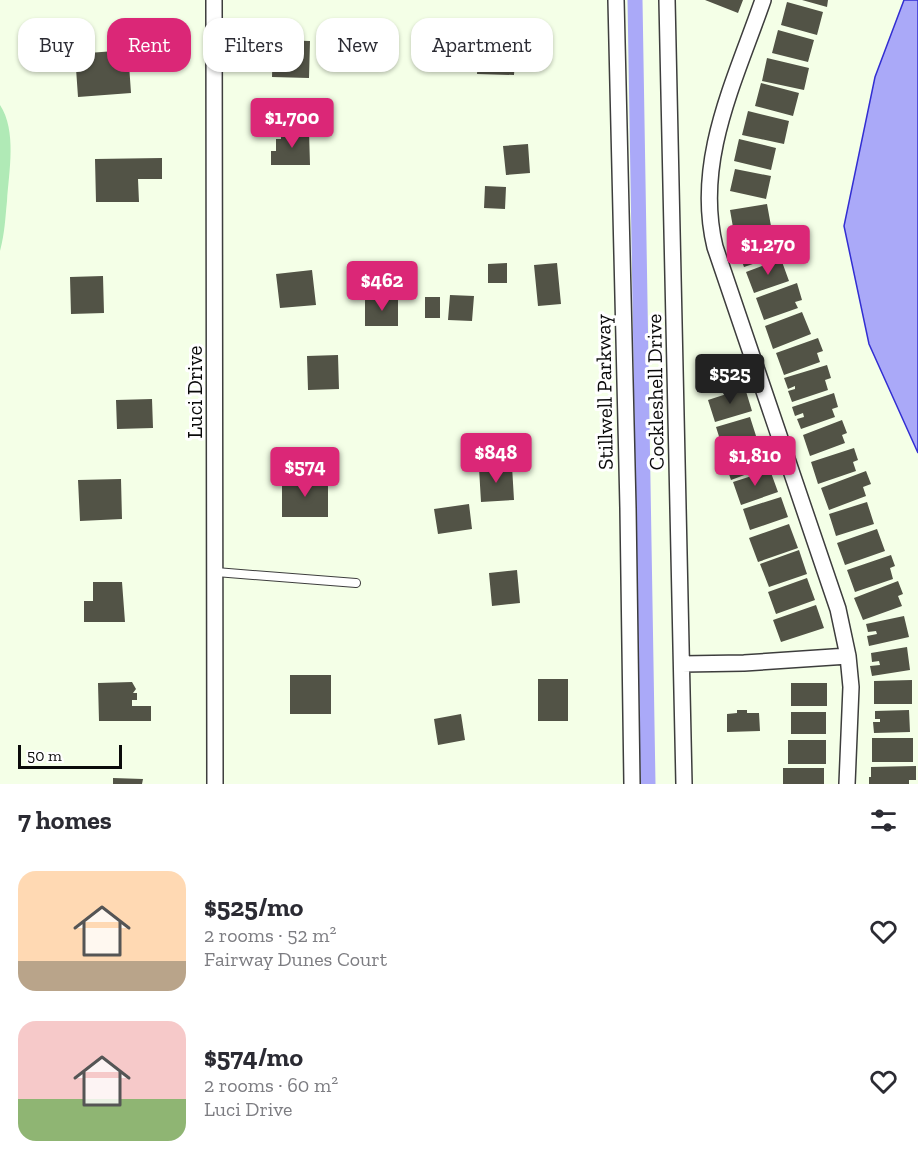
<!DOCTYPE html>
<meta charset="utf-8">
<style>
:root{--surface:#fff;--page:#f7f7f7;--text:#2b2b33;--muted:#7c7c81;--accent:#db2777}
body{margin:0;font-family:"Zilla Slab",serif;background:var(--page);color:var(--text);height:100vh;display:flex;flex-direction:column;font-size:22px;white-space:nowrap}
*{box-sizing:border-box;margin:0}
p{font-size:20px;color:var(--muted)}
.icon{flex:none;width:33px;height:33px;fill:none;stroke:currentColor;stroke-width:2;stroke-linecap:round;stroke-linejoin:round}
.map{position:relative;height:784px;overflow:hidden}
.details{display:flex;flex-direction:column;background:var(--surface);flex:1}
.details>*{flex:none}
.hud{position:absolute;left:18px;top:18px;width:600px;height:54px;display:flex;gap:12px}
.scale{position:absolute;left:18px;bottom:15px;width:104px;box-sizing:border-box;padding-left:6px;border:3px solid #0a0a0a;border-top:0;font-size:16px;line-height:21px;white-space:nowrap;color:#0a0a0a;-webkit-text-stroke:4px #fff;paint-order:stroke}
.price{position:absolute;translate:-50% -51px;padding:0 14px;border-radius:6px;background:var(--accent);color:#fff;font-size:20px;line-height:39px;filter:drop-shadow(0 2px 3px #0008)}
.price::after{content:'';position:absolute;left:50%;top:36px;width:18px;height:14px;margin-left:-9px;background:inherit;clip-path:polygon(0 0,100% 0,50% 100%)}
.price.selected{background:#222;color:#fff}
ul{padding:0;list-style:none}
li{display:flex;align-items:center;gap:18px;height:150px;padding:0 18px}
li span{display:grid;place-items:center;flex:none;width:168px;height:120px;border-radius:18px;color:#555}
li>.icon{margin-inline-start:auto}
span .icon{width:72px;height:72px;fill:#fffc;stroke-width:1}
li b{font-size:26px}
h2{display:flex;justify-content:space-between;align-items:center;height:72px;padding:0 18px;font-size:26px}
.pill{padding:0 21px;border-radius:18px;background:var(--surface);box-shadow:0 2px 4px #0004;font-size:21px;line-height:54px}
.pill.selected{background:var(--accent);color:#fff}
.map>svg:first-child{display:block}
.green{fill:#b0eab6}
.water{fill:#aaa9f8;stroke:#322ed2;stroke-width:1.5}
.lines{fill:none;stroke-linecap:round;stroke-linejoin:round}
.canal{stroke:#aaa9f8;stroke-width:15}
.building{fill:#525346}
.lane-casing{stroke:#3d3d3d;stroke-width:10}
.street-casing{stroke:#3d3d3d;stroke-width:18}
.lane{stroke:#fff;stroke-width:8}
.street{stroke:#fff;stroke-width:15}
.labels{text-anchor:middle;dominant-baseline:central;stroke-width:6;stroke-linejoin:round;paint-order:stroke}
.street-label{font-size:21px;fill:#0a0a0a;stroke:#fff}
</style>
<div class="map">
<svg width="918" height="784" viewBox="0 0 918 784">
<rect width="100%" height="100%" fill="#f4ffe7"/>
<path class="green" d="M 0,105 C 17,131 9,171 7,201 C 5,220 5,232 0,251 Z"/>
<path class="water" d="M 904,0 L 918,0 L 918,453 L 869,344 L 844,226 L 875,77 Z"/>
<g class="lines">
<path class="canal" d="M 635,0 L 648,784"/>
</g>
<path class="building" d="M 705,0 L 743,0 L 738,13 Z
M 802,0 L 828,0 L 827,7 Z
M 787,2 L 823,12 L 817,35 L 781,25 Z
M 778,30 L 814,40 L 808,62 L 772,53 Z
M 273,40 L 310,41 L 309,78 L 272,77 Z
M 479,45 L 516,46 L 514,75 L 477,74 Z
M 128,50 L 131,93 L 78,97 L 75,54 Z
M 767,58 L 809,68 L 804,90 L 762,81 Z
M 761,83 L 799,93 L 793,116 L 755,106 Z
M 748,111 L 789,121 L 784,144 L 742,135 Z
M 281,131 L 309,131 L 310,165 L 271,165 L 271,151 L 276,151 L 276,139 L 281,139 Z
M 739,139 L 776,148 L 771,170 L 734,161 Z
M 528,144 L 530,173 L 506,175 L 503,146 Z
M 162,158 L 162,179 L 138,179 L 139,202 L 96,202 L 95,159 Z
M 735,169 L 771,176 L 766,199 L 730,191 Z
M 485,186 L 506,187 L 505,209 L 484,208 Z
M 767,204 L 771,226 L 734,233 L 730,210 Z
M 775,232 L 782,254 L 744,267 L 736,245 Z
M 781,259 L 789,281 L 754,293 L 746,272 Z
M 507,263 L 507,283 L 488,283 L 488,264 Z
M 557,263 L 561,304 L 538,306 L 534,265 Z
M 312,270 L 316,305 L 280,308 L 276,274 Z
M 103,276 L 104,313 L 71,314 L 70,277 Z
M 797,283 L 802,300 L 795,302 L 798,308 L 764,320 L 756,298 Z
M 450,295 L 474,296 L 472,321 L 448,320 Z
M 425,297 L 440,297 L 440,318 L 425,318 Z
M 365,299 L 398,299 L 398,326 L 365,326 Z
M 802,312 L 811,334 L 773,349 L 765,326 Z
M 818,338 L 823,351 L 817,353 L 820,362 L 784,375 L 776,353 Z
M 338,355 L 339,389 L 308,390 L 307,356 Z
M 827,365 L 831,378 L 825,380 L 828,390 L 792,402 L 788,391 L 795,389 L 795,386 L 788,389 L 784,378 Z
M 745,388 L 752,411 L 715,422 L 708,400 Z
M 834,393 L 838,407 L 832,409 L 835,417 L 801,429 L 797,419 L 804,417 L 803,413 L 795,416 L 792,407 Z
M 152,399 L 153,428 L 117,429 L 116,400 Z
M 750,417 L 757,439 L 723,449 L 716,427 Z
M 842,420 L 847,433 L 842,435 L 845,443 L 810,456 L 803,435 Z
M 761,443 L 769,466 L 731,480 L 723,457 Z
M 854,448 L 858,460 L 853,462 L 856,471 L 818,484 L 811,462 Z
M 512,466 L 514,500 L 481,502 L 479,468 Z
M 770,470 L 778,492 L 741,505 L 733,482 Z
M 866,471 L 871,484 L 863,487 L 866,496 L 829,510 L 821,488 Z
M 121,479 L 122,519 L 80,521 L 78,480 Z
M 282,480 L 328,480 L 328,517 L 282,517 Z
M 781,497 L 788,517 L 750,530 L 743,509 Z
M 867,502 L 874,524 L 836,536 L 829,514 Z
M 469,504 L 472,529 L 438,534 L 434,509 Z
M 789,524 L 798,548 L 758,562 L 749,538 Z
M 877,529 L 885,551 L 845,565 L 837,543 Z
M 799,550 L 807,574 L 769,587 L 760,564 Z
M 891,555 L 895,566 L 890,568 L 893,579 L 855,592 L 847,570 Z
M 517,570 L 520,603 L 492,606 L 489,573 Z
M 807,578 L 815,600 L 776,614 L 768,592 Z
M 898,581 L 903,594 L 898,596 L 902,606 L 863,620 L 854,598 Z
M 93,582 L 122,582 L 125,622 L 84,622 L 84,601 L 93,601 Z
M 816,605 L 824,628 L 781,642 L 773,620 Z
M 904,616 L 909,637 L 869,646 L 867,636 L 877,634 L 876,631 L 868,632 L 866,624 Z
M 907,647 L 910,670 L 872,676 L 870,666 L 880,665 L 879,661 L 872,662 L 871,653 Z
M 290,675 L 331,675 L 331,714 L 290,714 Z
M 538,679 L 568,679 L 568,721 L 538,721 Z
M 912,680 L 912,704 L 874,704 L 874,681 Z
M 132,682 L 136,689 L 133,693 L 137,693 L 137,700 L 132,700 L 132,706 L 151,706 L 151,721 L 99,721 L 98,683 Z
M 791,683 L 827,683 L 827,706 L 791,706 Z
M 737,710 L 747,710 L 747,713 L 759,713 L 760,731 L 727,732 L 727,714 L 737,713 Z
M 909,710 L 910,732 L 874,733 L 873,722 L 880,722 L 880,719 L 875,719 L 875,711 Z
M 791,712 L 826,712 L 826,734 L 791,734 Z
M 461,714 L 465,740 L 438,745 L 434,719 Z
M 872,738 L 913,738 L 913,762 L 872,762 Z
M 788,740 L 826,740 L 826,764 L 788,764 Z
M 916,766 L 916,780 L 909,780 L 909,784 L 869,784 L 869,777 L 871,777 L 871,767 Z
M 783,768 L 824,768 L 824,784 L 783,784 Z
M 113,778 L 143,779 L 142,784 L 113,784 Z"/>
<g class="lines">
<defs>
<path id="lane" d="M 216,572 L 356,583"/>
<path id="street" d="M 214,0 L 215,784
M 616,0 L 628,508 L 632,784
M 667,0 L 684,784
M 763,0 C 735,81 694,161 715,247 L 838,609 L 848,656 L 851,687 L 847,784
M 682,664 L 744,663 L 848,656"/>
</defs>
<use href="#lane" class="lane-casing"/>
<use href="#street" class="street-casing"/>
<use href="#lane" class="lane"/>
<use href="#street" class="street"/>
</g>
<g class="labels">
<g class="street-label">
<text transform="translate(194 392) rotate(-90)">Luci Drive</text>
<text transform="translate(604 392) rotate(-91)">Stillwell Parkway</text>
<text transform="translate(655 392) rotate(-91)">Cockleshell Drive</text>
</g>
</g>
</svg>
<div class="scale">50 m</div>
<b class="price" style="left:292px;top:149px">$1,700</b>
<b class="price" style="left:768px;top:276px">$1,270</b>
<b class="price" style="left:382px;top:312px">$462</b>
<b class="price selected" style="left:730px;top:405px">$525</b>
<b class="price" style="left:496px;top:484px">$848</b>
<b class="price" style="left:755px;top:487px">$1,810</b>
<b class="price" style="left:305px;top:498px">$574</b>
<div class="hud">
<a class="pill">Buy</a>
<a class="pill selected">Rent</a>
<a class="pill">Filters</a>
<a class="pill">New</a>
<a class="pill">Apartment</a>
</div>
</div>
<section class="details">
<h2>7 homes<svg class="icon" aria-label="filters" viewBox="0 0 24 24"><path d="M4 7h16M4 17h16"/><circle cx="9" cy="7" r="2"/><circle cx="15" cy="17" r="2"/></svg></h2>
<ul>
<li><span style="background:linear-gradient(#ffd9b3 75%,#b9a48a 0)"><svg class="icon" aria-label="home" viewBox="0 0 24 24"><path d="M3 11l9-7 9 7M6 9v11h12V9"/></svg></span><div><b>$525/mo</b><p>2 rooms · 52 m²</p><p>Fairway Dunes Court</p></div><svg class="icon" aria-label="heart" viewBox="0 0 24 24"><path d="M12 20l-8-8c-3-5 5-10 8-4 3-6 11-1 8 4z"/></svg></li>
<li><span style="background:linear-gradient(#f6c9c9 65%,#8fb573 0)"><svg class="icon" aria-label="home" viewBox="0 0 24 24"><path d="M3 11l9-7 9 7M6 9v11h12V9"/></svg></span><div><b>$574/mo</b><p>2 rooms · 60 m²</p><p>Luci Drive</p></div><svg class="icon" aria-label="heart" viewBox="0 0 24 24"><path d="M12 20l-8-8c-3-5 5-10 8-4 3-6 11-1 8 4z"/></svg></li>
</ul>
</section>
